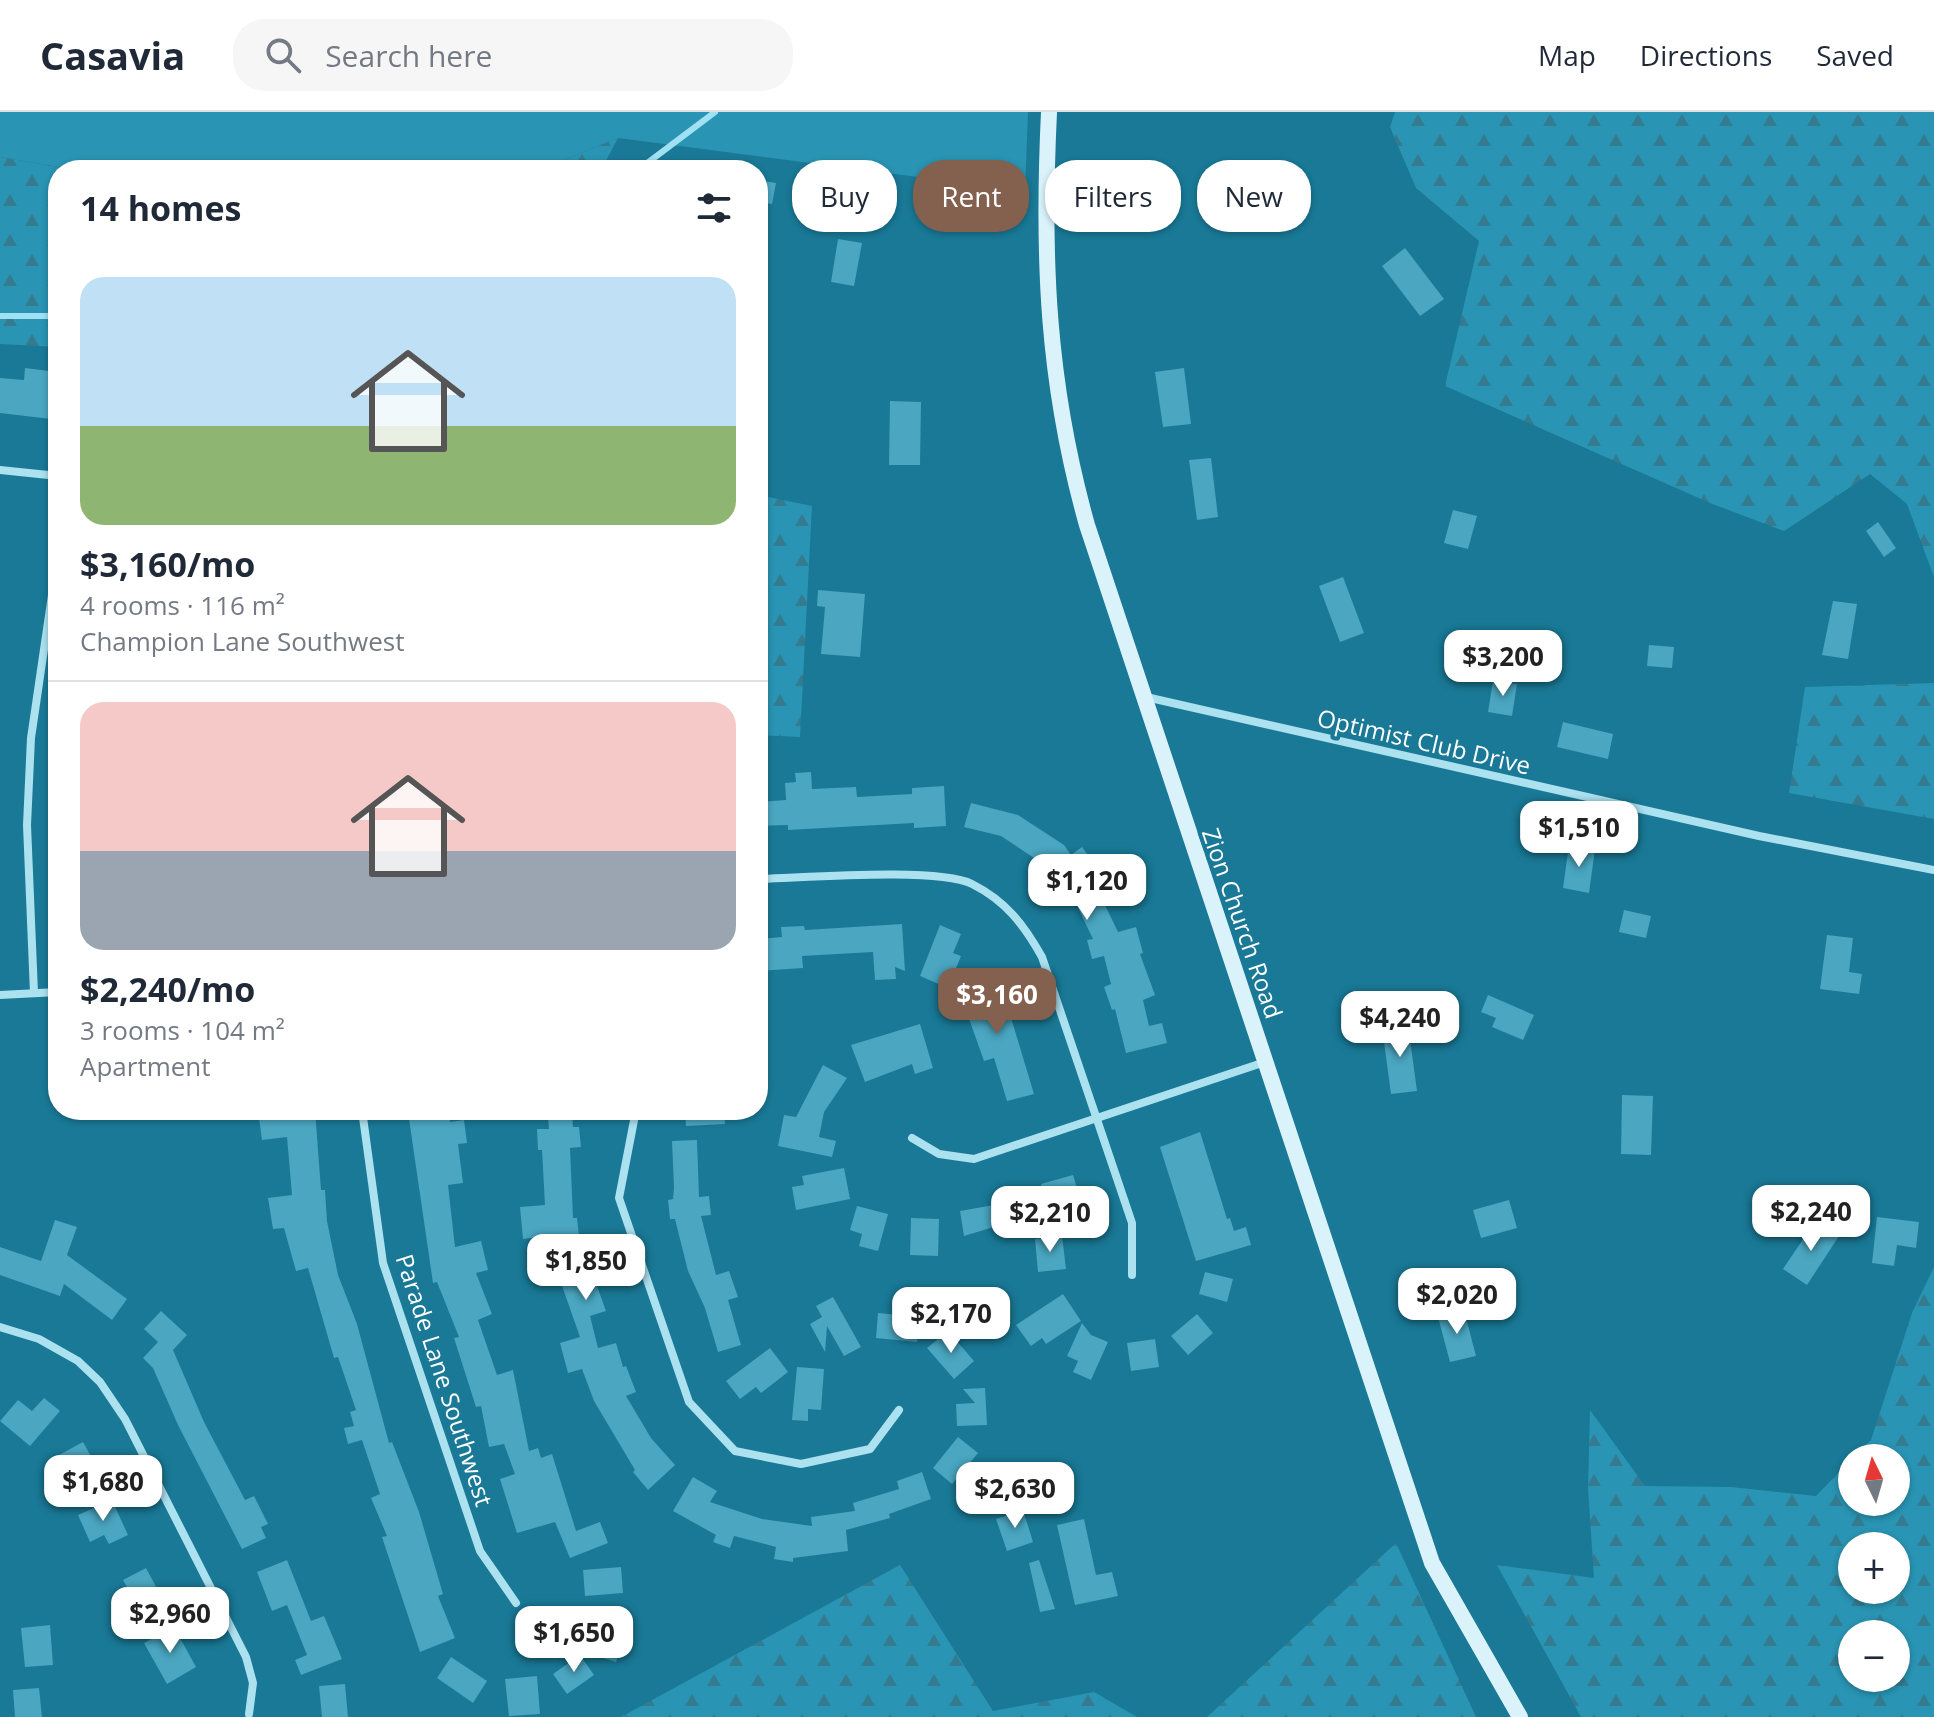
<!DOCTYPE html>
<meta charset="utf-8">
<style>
:root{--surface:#fff;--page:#f6f6f7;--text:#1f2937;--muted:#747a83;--line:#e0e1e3;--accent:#84604e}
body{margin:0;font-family:"Open Sans",sans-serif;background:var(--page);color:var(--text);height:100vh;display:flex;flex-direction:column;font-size:30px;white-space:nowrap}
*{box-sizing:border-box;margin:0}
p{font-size:26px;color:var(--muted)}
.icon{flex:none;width:44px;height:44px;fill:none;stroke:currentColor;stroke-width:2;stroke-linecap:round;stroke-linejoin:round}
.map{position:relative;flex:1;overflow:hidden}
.details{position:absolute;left:48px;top:48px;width:720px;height:960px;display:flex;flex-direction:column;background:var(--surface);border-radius:32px;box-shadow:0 2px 6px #0004}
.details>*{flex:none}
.hud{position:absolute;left:792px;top:48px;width:760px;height:72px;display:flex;gap:16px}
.needle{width:52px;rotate:355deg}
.tools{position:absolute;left:1838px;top:1332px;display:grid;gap:16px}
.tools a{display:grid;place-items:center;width:72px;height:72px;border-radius:50%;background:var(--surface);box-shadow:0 2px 6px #0004;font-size:40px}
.price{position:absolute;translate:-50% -68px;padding:0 18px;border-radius:16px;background:#fff;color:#222;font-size:26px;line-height:52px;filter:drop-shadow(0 2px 4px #0008)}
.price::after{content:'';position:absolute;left:50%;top:48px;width:24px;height:18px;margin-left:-12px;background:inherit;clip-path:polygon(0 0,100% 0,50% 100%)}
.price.current{background:var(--accent);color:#fff}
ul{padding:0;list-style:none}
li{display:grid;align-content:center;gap:16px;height:424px;padding:0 32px}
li+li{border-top:2px solid var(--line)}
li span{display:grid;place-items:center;height:248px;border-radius:24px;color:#555}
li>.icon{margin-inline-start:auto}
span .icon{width:144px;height:144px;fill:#fffc;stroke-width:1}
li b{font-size:34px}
h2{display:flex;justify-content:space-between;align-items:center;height:96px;padding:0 32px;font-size:34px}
.chip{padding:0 28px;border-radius:32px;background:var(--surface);box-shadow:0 2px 6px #0004;font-size:28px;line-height:72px}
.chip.current{background:var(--accent);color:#fff}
header{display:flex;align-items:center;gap:48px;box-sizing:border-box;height:112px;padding:0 40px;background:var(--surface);border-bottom:2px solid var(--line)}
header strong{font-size:38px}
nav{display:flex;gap:44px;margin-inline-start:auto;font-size:28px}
.search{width:560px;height:72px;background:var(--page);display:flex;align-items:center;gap:20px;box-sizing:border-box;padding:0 28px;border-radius:32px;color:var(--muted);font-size:30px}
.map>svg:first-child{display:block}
.grass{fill:#2994b3}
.forest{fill:url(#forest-firs);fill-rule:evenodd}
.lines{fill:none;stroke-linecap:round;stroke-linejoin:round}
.stream{stroke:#9fe1f3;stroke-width:6}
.building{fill:#4aa6c1}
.street{stroke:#ace1f0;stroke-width:8}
.secondary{stroke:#daf3fb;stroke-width:16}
.labels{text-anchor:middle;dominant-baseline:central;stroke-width:8;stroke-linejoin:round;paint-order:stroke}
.street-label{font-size:24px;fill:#fff;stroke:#197996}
</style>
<header>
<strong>Casavia</strong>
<div class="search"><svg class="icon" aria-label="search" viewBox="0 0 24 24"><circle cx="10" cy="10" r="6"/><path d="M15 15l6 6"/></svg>Search here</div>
<nav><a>Map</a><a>Directions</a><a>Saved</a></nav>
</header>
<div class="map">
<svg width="1934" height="1605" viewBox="0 0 1934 1605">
<defs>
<pattern id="forest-firs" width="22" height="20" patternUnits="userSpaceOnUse" patternTransform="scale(2)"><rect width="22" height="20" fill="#2994b3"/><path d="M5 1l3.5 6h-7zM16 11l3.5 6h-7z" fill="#357b8f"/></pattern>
</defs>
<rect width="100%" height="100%" fill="#197996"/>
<path class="grass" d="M 0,0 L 1028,0 L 1025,79 L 618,26 L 539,58 L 76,58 L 0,45 Z"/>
<path class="forest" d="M 1395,0 L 1934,0 L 1934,465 L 1907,392 L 1870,362 L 1784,419 L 1710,391 L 1445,274 L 1479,129 L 1416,76 L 1390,15 Z
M 618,26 L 601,58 L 539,58 Z
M 0,45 L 76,58 L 58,58 L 58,235 L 0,232 Z
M 758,383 L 812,394 L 800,625 L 758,623 Z
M 1934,571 L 1934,707 L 1789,681 L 1805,575 Z
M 1934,1155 L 1934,1605 L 1581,1605 L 1497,1453 L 1594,1466 L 1588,1376 L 1590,1298 L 1645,1374 L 1731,1375 L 1816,1384 L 1852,1347 L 1852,1390 L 1896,1390 L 1896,1346 L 1853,1346 L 1871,1328 L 1912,1201 ZM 1896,1434 L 1896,1478 L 1852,1478 L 1852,1434 ZM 1896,1522 L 1896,1566 L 1852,1566 L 1852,1522 Z
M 1396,1431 L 1476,1605 L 1207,1605 Z
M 900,1453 L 993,1599 L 1094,1580 L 1137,1605 L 621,1605 Z"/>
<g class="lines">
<path class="stream" d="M 638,58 L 715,0
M 0,204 L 58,204"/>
</g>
<path class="building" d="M 758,68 L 776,71 L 772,92 L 758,90 Z
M 838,127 L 862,131 L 854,174 L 831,170 Z
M 1405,136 L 1444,187 L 1420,204 L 1382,154 Z
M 25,256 L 57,260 L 51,307 L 0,301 L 0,266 L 24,268 Z
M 1184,256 L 1191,312 L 1163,315 L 1155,260 Z
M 890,289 L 921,290 L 920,353 L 889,353 Z
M 1211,346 L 1218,405 L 1197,408 L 1189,348 Z
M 1453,398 L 1477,404 L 1468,437 L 1444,431 Z
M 1878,410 L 1896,436 L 1884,445 L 1866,419 Z
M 1343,465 L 1364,521 L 1340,530 L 1319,474 Z
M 818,478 L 865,482 L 860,545 L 821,542 L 825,495 L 817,494 Z
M 1833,489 L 1857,492 L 1848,547 L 1822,543 Z
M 1649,533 L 1674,535 L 1672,556 L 1647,554 Z
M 1493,569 L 1517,572 L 1512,604 L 1488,600 Z
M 1563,610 L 1613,622 L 1608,647 L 1557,635 Z
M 811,660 L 812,677 L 856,675 L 857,685 L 912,682 L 912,676 L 944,674 L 946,714 L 914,716 L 914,711 L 788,718 L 788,713 L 758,714 L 758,690 L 786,688 L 785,671 L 796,670 L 795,661 Z
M 971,691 L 1018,703 L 1064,733 L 1071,743 L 1082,735 L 1094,751 L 1087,756 L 1118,820 L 1136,815 L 1143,841 L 1140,842 L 1155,883 L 1143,888 L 1149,914 L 1162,911 L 1167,931 L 1126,941 L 1115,897 L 1112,898 L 1104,875 L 1111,872 L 1104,844 L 1092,847 L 1087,828 L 1093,827 L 1066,771 L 1059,776 L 1043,752 L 1001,724 L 964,715 Z
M 1569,733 L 1595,737 L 1589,781 L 1563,776 Z
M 1624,798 L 1651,804 L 1646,826 L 1619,820 Z
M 902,812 L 905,859 L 895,855 L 896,867 L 875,868 L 873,840 L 802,844 L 803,856 L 758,859 L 758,827 L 782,825 L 781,815 L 804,814 L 805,818 Z
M 940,813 L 961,822 L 953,841 L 961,844 L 948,876 L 920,864 Z
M 1827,823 L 1853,826 L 1849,860 L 1862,862 L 1859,882 L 1820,877 Z
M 999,866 L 1034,982 L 1007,989 L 994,946 L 984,949 L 968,904 L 963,906 L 955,882 Z
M 1488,883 L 1534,903 L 1523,928 L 1492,915 L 1496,906 L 1481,900 Z
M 920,912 L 933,956 L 915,962 L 912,952 L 865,970 L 851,933 Z
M 1408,912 L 1417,979 L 1391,982 L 1382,915 Z
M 823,953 L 847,966 L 824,1000 L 819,1025 L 836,1029 L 832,1045 L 778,1034 L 784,1003 L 796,1005 Z
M 1622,983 L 1653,984 L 1651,1043 L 1621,1042 Z
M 258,998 L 315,998 L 321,1078 L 325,1078 L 327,1109 L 338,1163 L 357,1212 L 389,1331 L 392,1330 L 419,1400 L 443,1482 L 438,1484 L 455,1526 L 420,1540 L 382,1425 L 387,1424 L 371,1386 L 380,1382 L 362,1328 L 348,1332 L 344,1316 L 354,1314 L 350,1300 L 356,1298 L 338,1245 L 334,1246 L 308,1156 L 296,1159 L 284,1116 L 273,1117 L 268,1086 L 292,1083 L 287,1025 L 262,1028 Z
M 685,998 L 724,998 L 725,1012 L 686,1014 Z
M 450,1002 L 450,1010 L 464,1008 L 467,1031 L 458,1032 L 463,1071 L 448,1073 L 455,1135 L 481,1129 L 488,1158 L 476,1161 L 492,1202 L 478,1208 L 497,1263 L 513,1258 L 529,1339 L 538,1336 L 541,1346 L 552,1342 L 576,1419 L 600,1410 L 608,1431 L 570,1446 L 555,1410 L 517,1421 L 500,1367 L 515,1362 L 504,1332 L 489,1335 L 481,1294 L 476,1295 L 454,1226 L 459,1225 L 437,1170 L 433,1171 L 409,1007 Z
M 572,1002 L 573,1015 L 579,1015 L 581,1035 L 570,1036 L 573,1106 L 577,1106 L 579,1124 L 606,1199 L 590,1204 L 598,1236 L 616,1231 L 623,1255 L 626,1254 L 636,1280 L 626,1284 L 651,1326 L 675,1353 L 648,1378 L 633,1360 L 635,1358 L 594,1289 L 582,1257 L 568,1261 L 560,1231 L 580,1225 L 561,1171 L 554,1173 L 539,1125 L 523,1127 L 520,1095 L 545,1093 L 542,1038 L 538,1038 L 537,1017 L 549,1017 L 548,1004 Z
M 1200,1020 L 1227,1107 L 1230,1106 L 1234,1119 L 1246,1115 L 1251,1133 L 1196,1149 L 1160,1035 Z
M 697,1028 L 699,1085 L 709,1084 L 711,1103 L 701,1104 L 716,1163 L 729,1159 L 738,1185 L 728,1188 L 741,1233 L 718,1240 L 705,1196 L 688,1159 L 675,1107 L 670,1107 L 668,1088 L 673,1087 L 674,1076 L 672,1029 Z
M 844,1056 L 850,1087 L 796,1098 L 792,1075 L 804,1073 L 802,1064 Z
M 1073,1063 L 1081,1089 L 1049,1099 L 1041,1072 Z
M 1509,1088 L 1517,1116 L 1481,1126 L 1473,1098 Z
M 994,1093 L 997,1114 L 964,1124 L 960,1099 Z
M 857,1094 L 888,1102 L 878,1139 L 859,1134 L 862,1122 L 850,1118 Z
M 1877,1105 L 1919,1110 L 1916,1136 L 1897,1133 L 1894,1154 L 1872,1151 Z
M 911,1106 L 939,1107 L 938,1144 L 910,1143 Z
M 55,1108 L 77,1115 L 67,1143 L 127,1187 L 112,1208 L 64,1172 L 60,1184 L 0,1163 L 0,1135 L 41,1149 Z
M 1816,1108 L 1839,1124 L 1807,1173 L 1783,1157 Z
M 1062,1124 L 1066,1157 L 1038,1160 L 1035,1127 Z
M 1205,1160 L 1233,1167 L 1227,1190 L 1199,1182 Z
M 1063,1182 L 1081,1209 L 1046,1232 L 1042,1226 L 1031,1234 L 1016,1213 Z
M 833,1185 L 861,1235 L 844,1244 L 827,1214 L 825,1240 L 810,1212 L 822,1205 L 816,1194 Z
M 1464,1198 L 1476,1244 L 1450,1250 L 1438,1205 Z
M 161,1199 L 187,1223 L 173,1238 L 204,1310 L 245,1388 L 254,1384 L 268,1412 L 261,1415 L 266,1426 L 242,1437 L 178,1313 L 153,1256 L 143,1246 L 158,1230 L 144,1217 Z
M 878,1201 L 920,1205 L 917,1230 L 876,1226 Z
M 1197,1202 L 1213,1221 L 1188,1243 L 1171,1224 Z
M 1082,1211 L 1091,1223 L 1108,1230 L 1091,1268 L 1073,1260 L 1078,1249 L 1067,1244 Z
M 948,1219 L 974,1249 L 954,1267 L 927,1236 Z
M 1155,1227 L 1159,1255 L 1131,1259 L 1127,1231 Z
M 770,1236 L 788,1260 L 761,1281 L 756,1275 L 740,1287 L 726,1269 Z
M 797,1255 L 824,1257 L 821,1298 L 808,1297 L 808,1309 L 792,1308 Z
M 985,1276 L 987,1313 L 957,1314 L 956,1292 L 975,1291 L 963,1277 Z
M 44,1286 L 60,1299 L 30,1334 L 0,1309 L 18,1288 L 32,1299 Z
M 958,1325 L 978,1341 L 952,1372 L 933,1356 Z
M 83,1330 L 99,1359 L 65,1378 L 48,1349 Z
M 922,1360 L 931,1387 L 889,1402 L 890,1406 L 846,1418 L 848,1439 L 793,1446 L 793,1450 L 774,1447 L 776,1435 L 734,1424 L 730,1436 L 713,1430 L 716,1423 L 673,1399 L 693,1365 L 717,1379 L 710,1390 L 762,1407 L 812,1414 L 811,1405 L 855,1399 L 853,1391 L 899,1377 L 897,1369 Z
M 112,1388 L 128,1423 L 109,1432 L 104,1423 L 90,1430 L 78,1403 Z
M 1023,1398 L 1033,1430 L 1007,1439 L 996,1407 Z
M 1084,1407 L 1096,1463 L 1112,1460 L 1118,1484 L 1075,1493 L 1057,1413 Z
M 287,1448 L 311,1509 L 324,1504 L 342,1547 L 301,1563 L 295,1548 L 307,1543 L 287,1493 L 272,1499 L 257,1460 Z
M 1039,1448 L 1055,1497 L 1040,1500 L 1029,1451 Z
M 621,1455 L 623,1481 L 585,1484 L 583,1458 Z
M 146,1456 L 161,1484 L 139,1497 L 123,1468 Z
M 604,1503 L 629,1511 L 616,1550 L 584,1540 L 594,1533 Z
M 50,1513 L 53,1553 L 25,1555 L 21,1516 Z
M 174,1515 L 196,1555 L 167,1572 L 144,1531 Z
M 580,1543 L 594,1563 L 567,1582 L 553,1562 Z
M 451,1545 L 487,1569 L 473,1591 L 437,1566 Z
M 537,1564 L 540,1602 L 509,1604 L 505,1567 Z
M 345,1572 L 348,1605 L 322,1605 L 319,1574 Z
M 39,1576 L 42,1605 L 15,1605 L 13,1578 Z"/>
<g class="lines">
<path class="street" d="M 0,358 L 58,364
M 1146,585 L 1759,724 L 1934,758
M 758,767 C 803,766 937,755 972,772 C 1006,789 1024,813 1042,845 L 1132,1111 L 1132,1163
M 34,881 L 27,713 L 31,626 L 58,442
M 0,883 L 58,880
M 362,998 L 383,1151 L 480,1439 L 516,1491
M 636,998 L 619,1086 L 689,1290 L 735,1339 L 801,1352 L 870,1337 L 899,1298
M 912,1026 L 939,1042 L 974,1047 L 1265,950
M 0,1215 L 39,1227 L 78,1249 L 100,1270 L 125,1307 L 246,1545 L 253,1571 L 249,1602"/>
<path class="secondary" d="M 1049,0 C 1042,146 1047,271 1087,413 L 1432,1451 L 1520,1605"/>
</g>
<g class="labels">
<g class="street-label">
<text transform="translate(1424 629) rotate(13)">Optimist Club Drive</text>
<text transform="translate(1243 811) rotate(71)">Zion Church Road</text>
<text transform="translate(445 1268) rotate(72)">Parade Lane Southwest</text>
</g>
</g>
</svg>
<div class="tools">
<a><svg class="needle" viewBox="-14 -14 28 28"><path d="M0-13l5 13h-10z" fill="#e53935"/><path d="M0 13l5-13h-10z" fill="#747a83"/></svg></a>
<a>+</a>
<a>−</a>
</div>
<b class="price" style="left:1503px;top:586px">$3,200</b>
<b class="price" style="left:1579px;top:757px">$1,510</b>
<b class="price" style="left:1087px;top:810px">$1,120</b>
<b class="price current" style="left:997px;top:924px">$3,160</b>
<b class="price" style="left:1400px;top:947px">$4,240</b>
<b class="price" style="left:1811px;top:1141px">$2,240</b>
<b class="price" style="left:1050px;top:1142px">$2,210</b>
<b class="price" style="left:586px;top:1190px">$1,850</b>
<b class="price" style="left:1457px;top:1224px">$2,020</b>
<b class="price" style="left:951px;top:1243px">$2,170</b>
<b class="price" style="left:103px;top:1411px">$1,680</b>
<b class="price" style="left:1015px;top:1418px">$2,630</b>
<b class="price" style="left:170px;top:1543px">$2,960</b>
<b class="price" style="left:574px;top:1562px">$1,650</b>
<div class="hud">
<a class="chip">Buy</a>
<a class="chip current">Rent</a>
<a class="chip">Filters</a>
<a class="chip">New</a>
</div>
<section class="details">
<h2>14 homes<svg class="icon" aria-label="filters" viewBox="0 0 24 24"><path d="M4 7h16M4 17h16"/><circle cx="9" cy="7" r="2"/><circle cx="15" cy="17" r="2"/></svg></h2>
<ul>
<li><span style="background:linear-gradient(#bfe0f5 60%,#8fb573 0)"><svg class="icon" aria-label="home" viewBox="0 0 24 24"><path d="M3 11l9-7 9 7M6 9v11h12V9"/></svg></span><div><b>$3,160/mo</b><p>4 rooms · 116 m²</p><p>Champion Lane Southwest</p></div></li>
<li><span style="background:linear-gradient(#f6c9c9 60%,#9aa5b1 0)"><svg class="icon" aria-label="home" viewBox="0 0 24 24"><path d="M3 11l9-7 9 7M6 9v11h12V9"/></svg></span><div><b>$2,240/mo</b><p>3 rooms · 104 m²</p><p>Apartment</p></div></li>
</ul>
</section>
</div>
